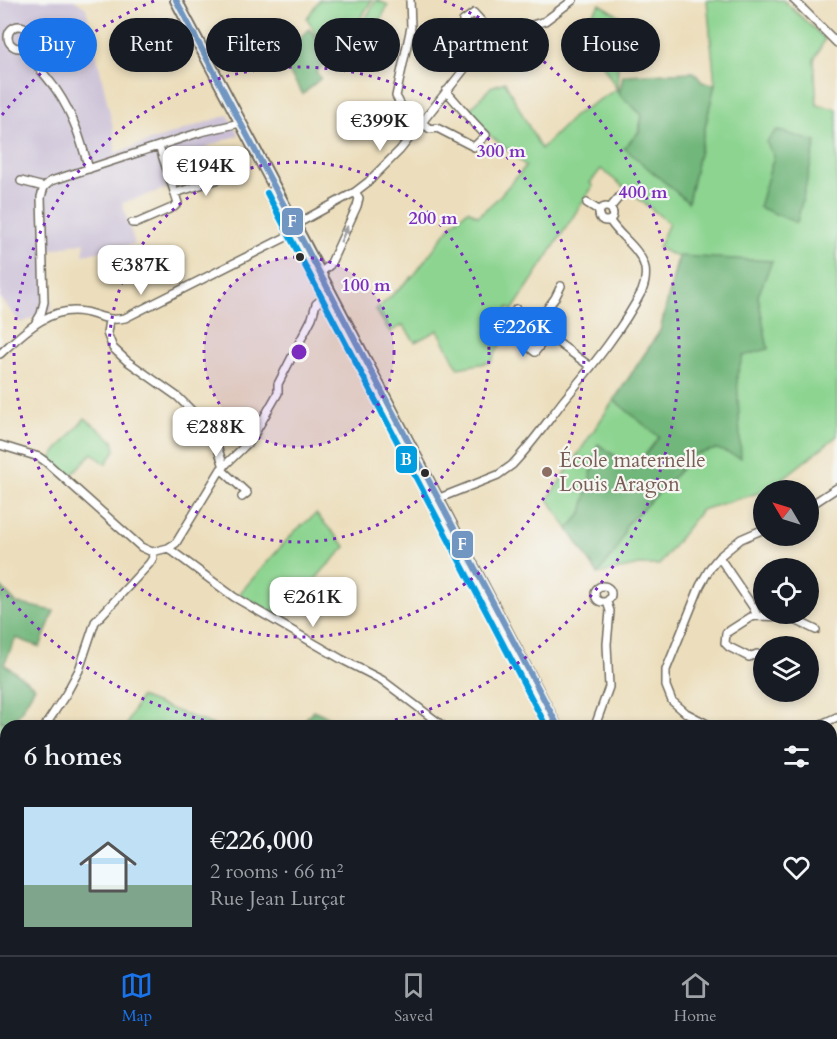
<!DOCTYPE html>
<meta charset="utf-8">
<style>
:root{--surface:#171b24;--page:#242831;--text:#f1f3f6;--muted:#9ea1a6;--line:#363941;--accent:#1a73e8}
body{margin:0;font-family:Cardo,serif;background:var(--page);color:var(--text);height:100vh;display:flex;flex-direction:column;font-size:22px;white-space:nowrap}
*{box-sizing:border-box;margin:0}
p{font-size:20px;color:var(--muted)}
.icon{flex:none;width:33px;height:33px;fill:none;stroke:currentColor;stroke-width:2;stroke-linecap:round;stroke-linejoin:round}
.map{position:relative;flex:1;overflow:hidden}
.panel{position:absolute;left:0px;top:720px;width:837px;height:236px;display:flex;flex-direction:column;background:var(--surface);border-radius:18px 18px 0 0;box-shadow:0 3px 9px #0003}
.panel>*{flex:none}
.top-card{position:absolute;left:18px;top:18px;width:801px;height:54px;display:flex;gap:12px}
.needle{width:39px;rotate:308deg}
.buttons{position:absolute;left:753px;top:480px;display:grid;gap:12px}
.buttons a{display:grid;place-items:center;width:66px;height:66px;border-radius:50%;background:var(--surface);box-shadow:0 3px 9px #0003;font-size:30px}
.price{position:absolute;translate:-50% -51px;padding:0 14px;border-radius:12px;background:#fff;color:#222;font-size:20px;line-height:39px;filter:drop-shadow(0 2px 3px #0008)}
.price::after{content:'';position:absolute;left:50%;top:36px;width:18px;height:14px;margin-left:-9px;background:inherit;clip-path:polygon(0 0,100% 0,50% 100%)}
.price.active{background:var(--accent);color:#fff}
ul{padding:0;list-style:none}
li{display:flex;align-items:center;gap:18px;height:150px;padding:0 24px}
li+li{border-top:2px solid var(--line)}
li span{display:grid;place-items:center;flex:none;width:168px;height:120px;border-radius:0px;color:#555}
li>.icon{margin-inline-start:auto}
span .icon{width:72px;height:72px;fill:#fffc;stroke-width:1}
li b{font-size:26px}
h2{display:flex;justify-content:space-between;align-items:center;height:72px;padding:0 24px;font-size:26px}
.tag{padding:0 21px;border-radius:27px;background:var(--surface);box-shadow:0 3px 9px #0003;font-size:21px;line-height:54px}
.tag.active{background:var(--accent);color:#fff}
.tabs{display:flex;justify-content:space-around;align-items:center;height:84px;border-top:2px solid var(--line);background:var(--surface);font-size:16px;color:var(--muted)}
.tabs a{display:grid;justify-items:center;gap:3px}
.tabs .active{color:var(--accent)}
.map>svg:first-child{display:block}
.industrial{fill:#cabfd6}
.green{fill:#8cd490;stroke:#5c805e;stroke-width:1.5}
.forest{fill:#71b67a;stroke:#4e7052;stroke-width:1.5}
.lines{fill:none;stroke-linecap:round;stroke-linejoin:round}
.minor-casing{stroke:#6f6a5e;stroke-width:10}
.primary-casing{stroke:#6f6a5e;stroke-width:14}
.minor{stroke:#fff;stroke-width:7}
.primary{stroke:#fff;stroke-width:10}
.bus-1-casing{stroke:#f6f6f2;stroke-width:10}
.bus-2-casing{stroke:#f6f6f2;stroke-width:10}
.bus-1{stroke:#7196c1;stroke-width:6}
.bus-2{stroke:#009ee1;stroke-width:6}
.oneway{fill:#a0a0a0}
.ring{fill:none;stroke:#7b2cbf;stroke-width:3;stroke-dasharray:3 6}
.bus-dot{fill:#2b2b2b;stroke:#f6f6f2;stroke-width:2}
.education-dot{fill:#8d6e63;stroke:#f6f6f2;stroke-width:2}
.labels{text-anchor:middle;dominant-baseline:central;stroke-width:4.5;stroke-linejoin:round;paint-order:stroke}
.education-label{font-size:21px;fill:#785e54;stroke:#f6f6f2;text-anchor:start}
.centre{fill:#7b2cbf;stroke:#f6f6f2;stroke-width:3}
.ring-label{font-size:18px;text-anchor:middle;font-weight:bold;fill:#7b2cbf;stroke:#f6f6f2;stroke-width:4.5;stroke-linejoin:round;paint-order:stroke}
.line-badge{stroke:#f6f6f2;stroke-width:2}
.badge-label{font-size:16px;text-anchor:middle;font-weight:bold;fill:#fff}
</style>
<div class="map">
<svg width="837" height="955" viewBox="0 0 837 955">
<rect width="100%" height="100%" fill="#f6f6f2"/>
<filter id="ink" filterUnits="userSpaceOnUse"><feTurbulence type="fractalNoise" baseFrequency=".0167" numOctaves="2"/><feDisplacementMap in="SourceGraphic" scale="12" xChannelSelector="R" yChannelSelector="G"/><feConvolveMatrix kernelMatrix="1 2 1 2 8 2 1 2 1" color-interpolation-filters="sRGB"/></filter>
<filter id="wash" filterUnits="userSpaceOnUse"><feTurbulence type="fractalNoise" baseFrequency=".008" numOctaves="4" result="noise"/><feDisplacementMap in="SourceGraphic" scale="24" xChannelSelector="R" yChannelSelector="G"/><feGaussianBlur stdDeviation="1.35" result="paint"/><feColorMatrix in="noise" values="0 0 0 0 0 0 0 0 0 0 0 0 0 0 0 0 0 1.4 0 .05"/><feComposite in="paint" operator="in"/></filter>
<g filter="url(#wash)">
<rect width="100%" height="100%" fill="#ecdebc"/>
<path class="industrial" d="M 0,0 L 74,0 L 86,8 L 114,132 L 115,153 L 228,115 L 239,135 L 206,147 L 210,161 L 164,176 L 168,188 L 122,203 L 135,244 L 83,255 L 85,242 L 47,251 L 52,310 L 21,323 L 0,298 Z"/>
<path class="green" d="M 319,0 L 372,0 L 341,50 L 327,45 L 316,34 L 307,18 Z
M 376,0 L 388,5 L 358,65 L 346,53 Z
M 707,0 L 783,0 L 825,39 L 814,60 L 817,105 L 837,109 L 837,436 L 768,490 L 701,510 L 659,565 L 639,565 L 598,574 L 548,499 L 660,331 L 678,257 L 658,248 L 669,223 L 601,169 L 590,183 L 593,186 L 512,311 L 509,307 L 494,324 L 503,339 L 491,362 L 458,368 L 438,330 L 415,342 L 403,325 L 390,332 L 376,310 L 415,274 L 452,224 L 468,210 L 478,216 L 497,199 L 526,166 L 471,119 L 468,111 L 491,87 L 505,82 L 541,149 L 576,114 L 617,89 L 581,28 L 600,4 L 620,16 L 617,89 L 619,94 L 642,115 L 638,133 L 625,148 L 688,202 L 715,84 Z
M 85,418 L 113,441 L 115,450 L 106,464 L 92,453 L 71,476 L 50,459 Z
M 316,514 L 346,547 L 325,568 L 281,619 L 239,594 L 295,531 Z
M 140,697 L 215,726 L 126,726 Z
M 0,720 L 11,726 L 6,726 L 6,768 L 0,776 Z
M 837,732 L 837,790 L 831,793 L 831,735 Z
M 0,784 L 6,790 L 6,950 L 527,950 L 531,955 L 0,955 Z"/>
<path class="forest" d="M 309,29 L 325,47 L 339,52 L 316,72 L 321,78 L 303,94 L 280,58 L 271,65 L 262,55 L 269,47 L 285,52 Z
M 694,72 L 702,82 L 715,84 L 688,202 L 624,148 L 640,131 L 642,115 L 619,94 L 623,75 Z
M 777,130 L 816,142 L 797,223 L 759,207 L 774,156 L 766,142 Z
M 679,256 L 772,261 L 758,296 L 768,349 L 743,356 L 737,375 L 741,458 L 717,449 L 693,455 L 664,488 L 627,524 L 618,548 L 598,574 L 568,529 L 582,513 L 598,444 L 634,469 L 659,437 L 614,400 L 660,331 Z
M 0,586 L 16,603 L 54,611 L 40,647 L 16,638 L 4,664 L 35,687 L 12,726 L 0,720 Z
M 313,710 L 340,722 L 343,726 L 300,726 Z
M 112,950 L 240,950 L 242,955 L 108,955 Z
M 278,950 L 389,950 L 369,955 L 279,955 Z"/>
</g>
<g filter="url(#ink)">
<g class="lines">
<defs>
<path id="minor" d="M 410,0 L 411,27 L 396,96 L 404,111 L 418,126
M 794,0 L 837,43
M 463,21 L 474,13 L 495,36
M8 37a11 11 0 1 1 22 0a11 11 0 1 1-22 0Z
M 24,47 C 33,63 47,76 57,91 C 74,116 81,141 89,169
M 421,122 L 430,129 L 437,128 L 474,147 L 486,135 C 471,121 460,106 446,91
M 21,181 L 44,187
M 175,193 L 229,176
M 587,203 L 600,211
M599 214a7 7 0 1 1 14 0a7 7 0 1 1-14 0Z
M 610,208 L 620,196
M 132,223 L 137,223 L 174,207 L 178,203 L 159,146
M 295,225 L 355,192 L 368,182 L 400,150 L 470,62 L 495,36 L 509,29 L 529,26 L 545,21 L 573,0
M 320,273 L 330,265 L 357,206 L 359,198 L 355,192
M 516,309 L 522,316 L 591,367
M 109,320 L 107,333 L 113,348 L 127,361 L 178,397 L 205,424 L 218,449 L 224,467
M 35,324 L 41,314 L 44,302 L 41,197 L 44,187 L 51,181 L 201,132 L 240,123
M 535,325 L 555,298 L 561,286
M 539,328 L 526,345 L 535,352 L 548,335
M 0,354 C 23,333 50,305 84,312 C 100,315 108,322 125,318 L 298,231
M 0,445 L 39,457 L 46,462 L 141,547 L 152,552
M 221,469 L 247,493 L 242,497
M 437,499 L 498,475 L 512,465 C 531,445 547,422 564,400 C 592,366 622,330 642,291 C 645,284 646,275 645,268 C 641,249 620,237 610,221
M 808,507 L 837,488
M 168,548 L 234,597 L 341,659 L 382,680 L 443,726
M 719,557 L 753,607 L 757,616 L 751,617 L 726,633 L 725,643 L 729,647 L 749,657 L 757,654
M595 594a8 8 0 1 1 16 0a8 8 0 1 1-16 0Z
M 757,616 L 789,617 L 816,630
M 45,726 L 66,694 L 79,670 L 95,622 L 149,564 L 153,558 L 152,552 L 168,548 L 176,543 L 221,469 L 251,440 L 278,393 L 278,384 L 312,318 L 316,304 L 330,292
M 595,726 L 609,687 L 607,644 L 610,611 L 607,602
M 711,726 L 686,713 L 672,701 L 666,686 L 666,670 L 700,586 L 710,568 L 719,557 L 741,539 L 764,529
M 817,726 L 837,717
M 0,847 L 6,835
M 394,955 L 420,950"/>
<path id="primary" d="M 176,0 L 330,292 L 556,726
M 673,950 L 677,955"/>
</defs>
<use href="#minor" class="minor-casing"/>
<use href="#primary" class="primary-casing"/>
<use href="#minor" class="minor"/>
<use href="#primary" class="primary"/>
<defs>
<path id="bus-1" d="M 176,0 L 558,726"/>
<path id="bus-2" d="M 267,193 L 546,726"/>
</defs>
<use href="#bus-1" class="bus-1-casing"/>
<use href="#bus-2" class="bus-2-casing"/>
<use href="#bus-1" class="bus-1"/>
<use href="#bus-2" class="bus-2"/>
</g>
<defs><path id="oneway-solid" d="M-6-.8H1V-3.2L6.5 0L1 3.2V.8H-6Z" transform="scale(1.5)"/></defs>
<use class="oneway" href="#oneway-solid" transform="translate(344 234) rotate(-66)"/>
</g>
<circle cx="299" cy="352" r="95" fill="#7b2cbf" fill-opacity=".12"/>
<g class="ring">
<circle cx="299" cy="352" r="95"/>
<circle cx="299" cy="352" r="190"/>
<circle cx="299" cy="352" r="285"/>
<path d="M230 726A380 380 0 0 1 2 589M2 115A380 380 0 0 1 154 1M444 1A380 380 0 0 1 368 726"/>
</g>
<g class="bus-dot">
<circle cx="300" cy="257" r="5"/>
<circle cx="425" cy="473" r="5"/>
</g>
<circle class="education-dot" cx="547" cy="472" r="6"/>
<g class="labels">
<g class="education-label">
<text x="559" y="460">École maternelle<tspan x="559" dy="24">Louis Aragon</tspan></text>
</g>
</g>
<circle cx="299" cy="352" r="9" class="centre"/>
<g class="ring-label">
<text x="501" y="157">300 m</text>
<text x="643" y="198">400 m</text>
<text x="433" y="224">200 m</text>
<text x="366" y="291">100 m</text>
</g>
<g class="line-badge">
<rect x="281" y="207" width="23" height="29" rx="6" fill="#7196c1"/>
<rect x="395" y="445" width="23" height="29" rx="6" fill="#009ee1"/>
<rect x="451" y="530" width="23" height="29" rx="6" fill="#7196c1"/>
</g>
<g class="badge-label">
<text x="292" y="227">F</text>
<text x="406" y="465">B</text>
<text x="462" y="550">F</text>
</g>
</svg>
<div class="buttons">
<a><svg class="needle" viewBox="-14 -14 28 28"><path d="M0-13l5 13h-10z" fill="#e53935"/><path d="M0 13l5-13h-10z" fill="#9ea1a6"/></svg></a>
<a><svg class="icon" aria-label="locate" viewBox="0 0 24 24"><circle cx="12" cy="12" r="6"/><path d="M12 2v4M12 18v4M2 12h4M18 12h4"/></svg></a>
<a><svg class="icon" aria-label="layers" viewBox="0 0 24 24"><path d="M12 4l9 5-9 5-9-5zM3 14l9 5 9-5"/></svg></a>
</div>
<b class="price" style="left:380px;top:152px">€399K</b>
<b class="price" style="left:206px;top:197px">€194K</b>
<b class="price" style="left:141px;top:296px">€387K</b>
<b class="price active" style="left:523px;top:358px">€226K</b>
<b class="price" style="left:216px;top:458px">€288K</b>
<b class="price" style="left:313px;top:628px">€261K</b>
<div class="top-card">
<a class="tag active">Buy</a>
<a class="tag">Rent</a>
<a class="tag">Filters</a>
<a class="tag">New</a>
<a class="tag">Apartment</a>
<a class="tag">House</a>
</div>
<section class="panel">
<h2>6 homes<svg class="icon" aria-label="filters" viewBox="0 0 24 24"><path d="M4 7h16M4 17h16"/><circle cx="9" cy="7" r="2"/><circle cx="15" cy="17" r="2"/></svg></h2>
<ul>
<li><span style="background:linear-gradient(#bfe0f5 65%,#7fa58c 0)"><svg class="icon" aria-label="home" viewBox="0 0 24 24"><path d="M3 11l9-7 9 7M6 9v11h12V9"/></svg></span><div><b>€226,000</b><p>2 rooms · 66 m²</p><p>Rue Jean Lurçat</p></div><svg class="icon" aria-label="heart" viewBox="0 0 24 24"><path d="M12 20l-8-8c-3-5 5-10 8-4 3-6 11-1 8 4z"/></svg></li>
</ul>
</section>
</div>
<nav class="tabs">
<a class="active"><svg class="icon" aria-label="map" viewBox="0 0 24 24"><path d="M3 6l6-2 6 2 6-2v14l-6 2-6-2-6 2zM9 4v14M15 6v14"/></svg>Map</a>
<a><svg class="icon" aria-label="saved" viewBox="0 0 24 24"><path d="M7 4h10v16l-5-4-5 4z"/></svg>Saved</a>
<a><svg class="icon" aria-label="home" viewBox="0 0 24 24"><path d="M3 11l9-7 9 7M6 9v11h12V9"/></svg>Home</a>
</nav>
